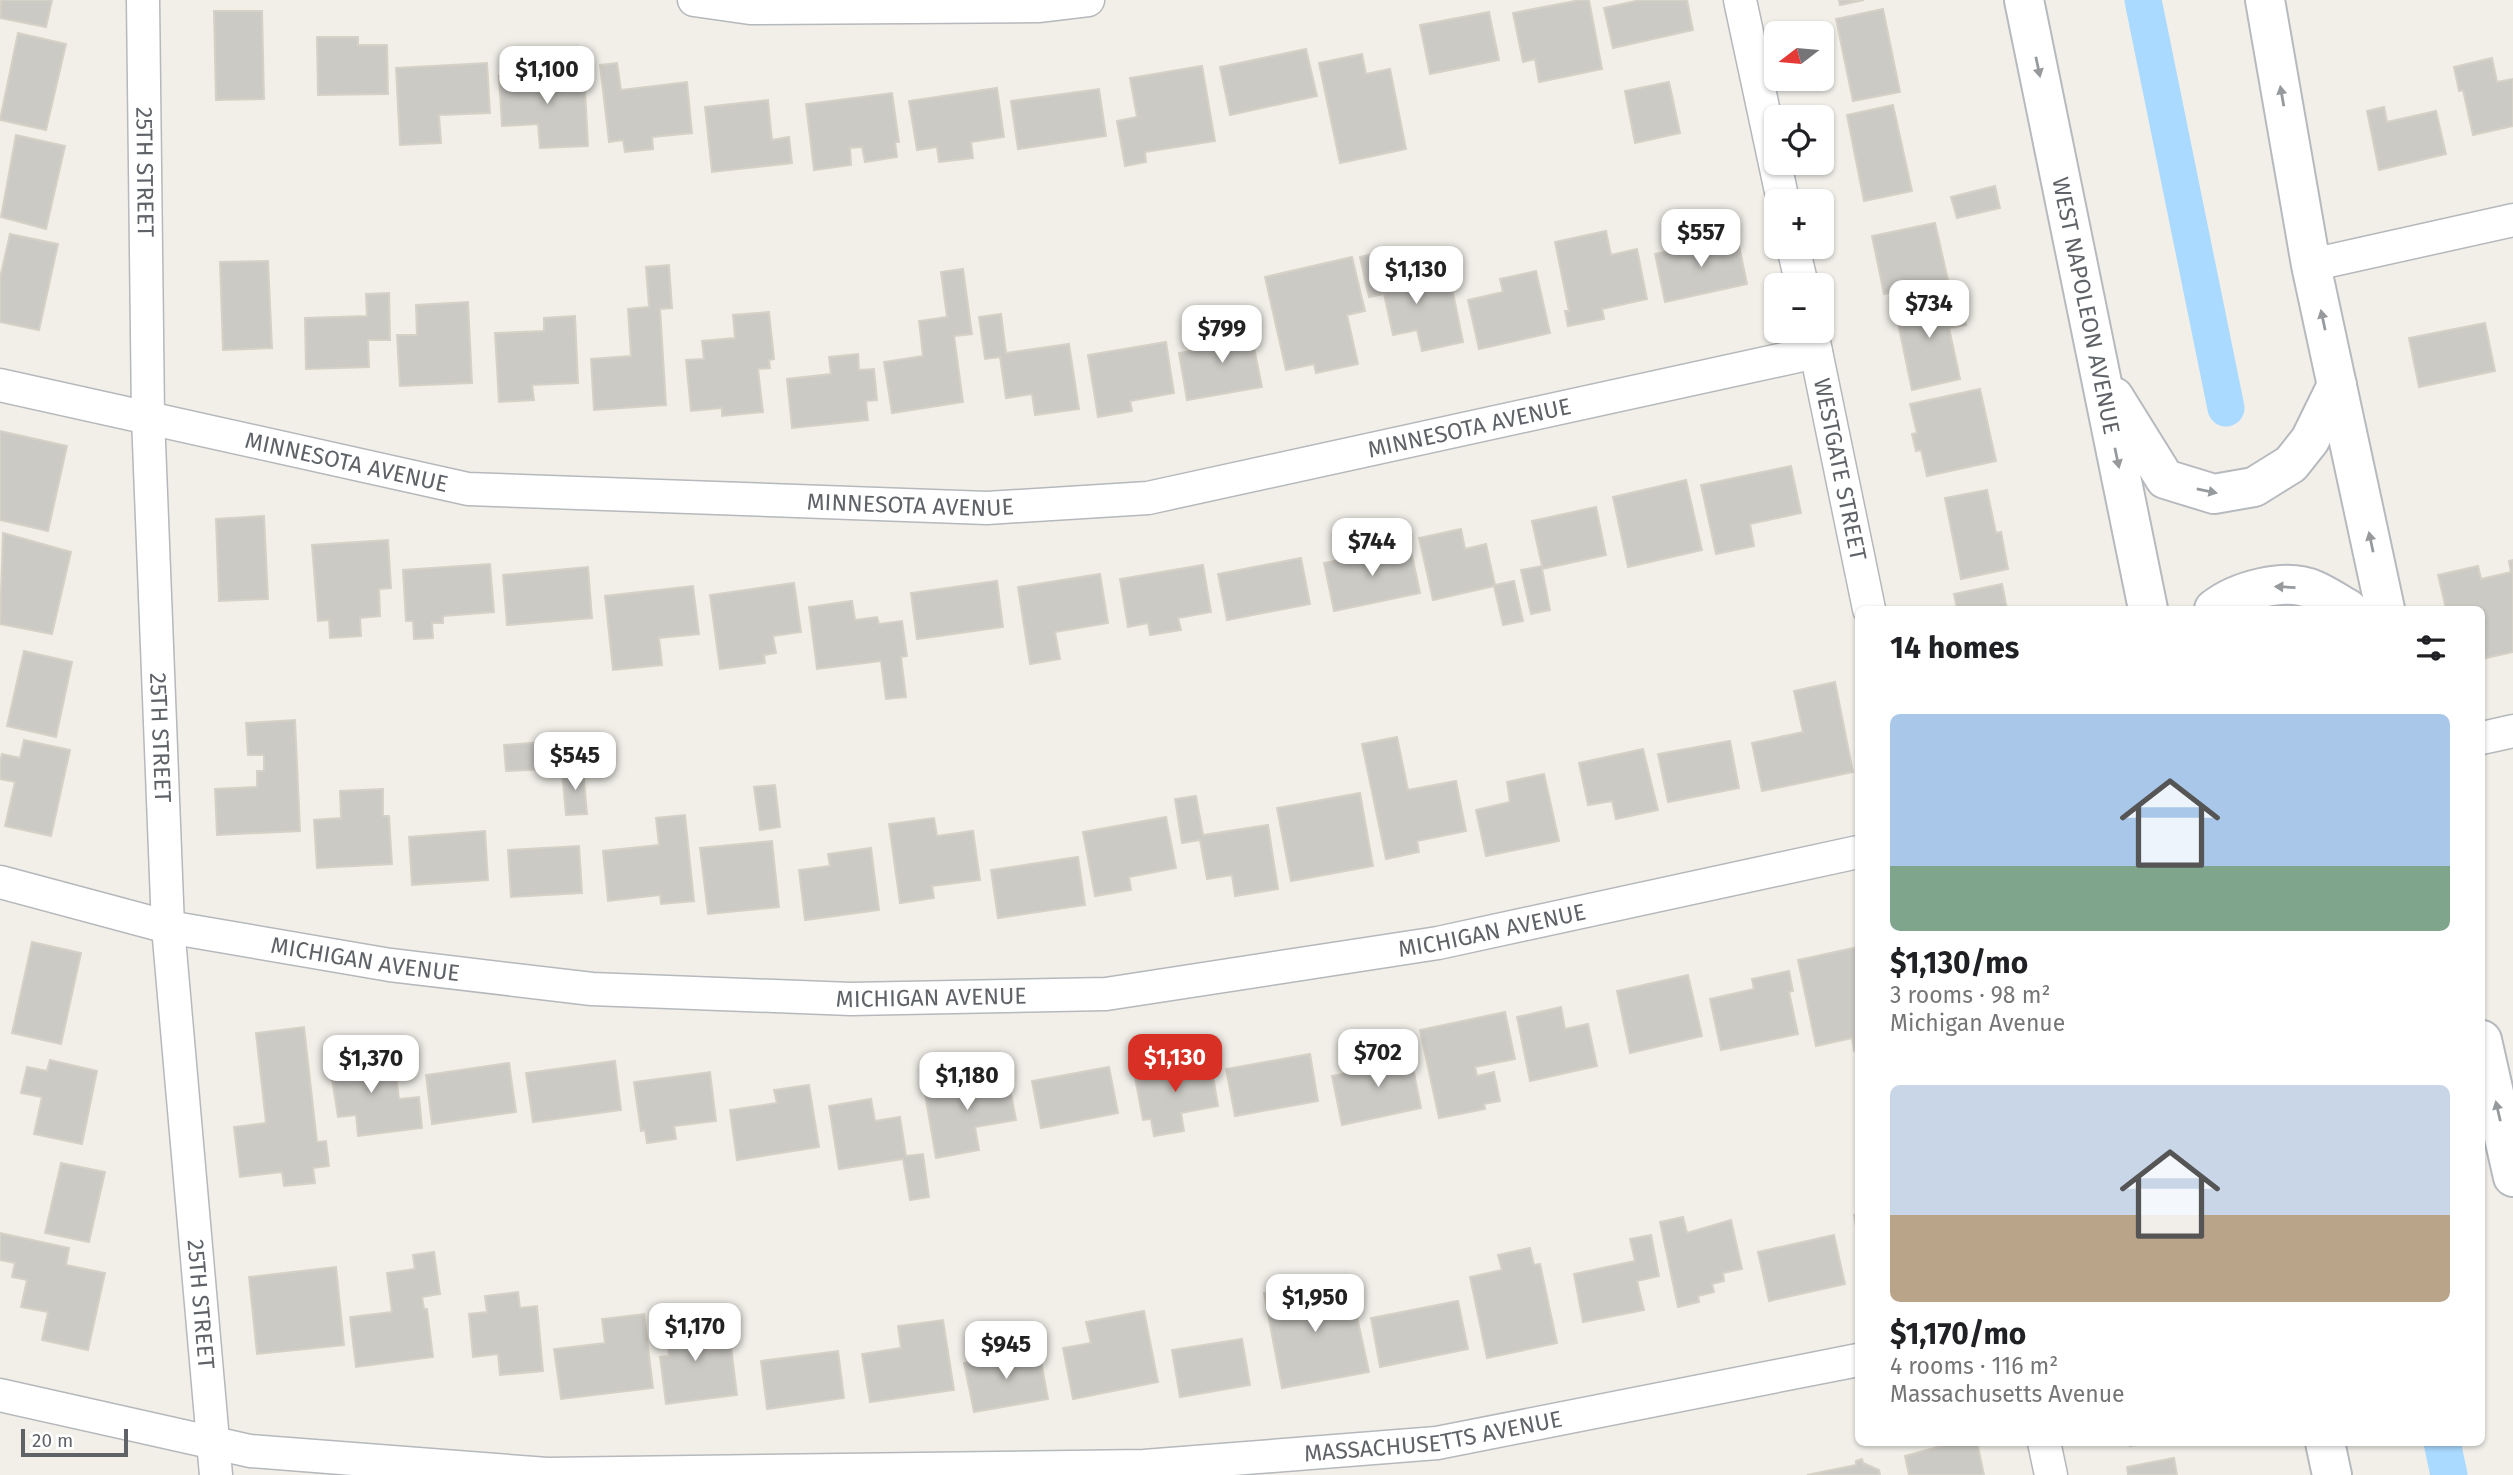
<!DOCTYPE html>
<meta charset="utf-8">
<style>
:root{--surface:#fff;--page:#f2f2f2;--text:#202124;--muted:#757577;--accent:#d93025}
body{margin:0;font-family:"Fira Sans",sans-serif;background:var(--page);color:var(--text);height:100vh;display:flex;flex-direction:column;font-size:26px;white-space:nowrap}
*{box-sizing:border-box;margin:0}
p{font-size:23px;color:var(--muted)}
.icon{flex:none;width:38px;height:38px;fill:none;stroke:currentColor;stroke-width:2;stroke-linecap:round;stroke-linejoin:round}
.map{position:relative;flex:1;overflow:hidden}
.details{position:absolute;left:1855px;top:606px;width:630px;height:840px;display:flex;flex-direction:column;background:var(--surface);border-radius:10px;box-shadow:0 2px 5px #0004}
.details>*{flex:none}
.needle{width:46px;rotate:254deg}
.controls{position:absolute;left:1764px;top:21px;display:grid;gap:14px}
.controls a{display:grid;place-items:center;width:70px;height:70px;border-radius:10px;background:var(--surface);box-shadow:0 2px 5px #0004;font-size:35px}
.scale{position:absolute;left:21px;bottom:18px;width:107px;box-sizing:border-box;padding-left:7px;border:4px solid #5f6368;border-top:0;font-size:19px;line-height:24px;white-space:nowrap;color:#5f6368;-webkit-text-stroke:5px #fff;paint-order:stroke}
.price{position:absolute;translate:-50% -60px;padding:0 16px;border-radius:14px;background:#fff;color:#222;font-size:23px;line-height:46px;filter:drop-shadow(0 2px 4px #0008)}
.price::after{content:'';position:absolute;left:50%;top:42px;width:21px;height:16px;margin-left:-10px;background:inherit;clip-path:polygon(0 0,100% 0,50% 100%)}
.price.active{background:var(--accent);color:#fff}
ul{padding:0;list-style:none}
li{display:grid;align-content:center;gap:14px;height:371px;padding:0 35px}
li span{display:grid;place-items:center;height:217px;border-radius:10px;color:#555}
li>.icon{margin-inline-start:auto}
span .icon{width:126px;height:126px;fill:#fffc;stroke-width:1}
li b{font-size:30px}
h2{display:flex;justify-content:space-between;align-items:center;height:84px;padding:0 35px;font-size:30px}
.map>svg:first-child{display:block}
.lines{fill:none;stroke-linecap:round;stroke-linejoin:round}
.canal{stroke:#aadaff;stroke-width:37}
.building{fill:#cccac5;stroke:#d6d1c6;stroke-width:2}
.minor-casing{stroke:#b5b8bc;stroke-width:35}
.secondary-casing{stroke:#b6babf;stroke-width:42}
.minor{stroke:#fff;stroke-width:32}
.secondary{stroke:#fff;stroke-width:38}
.oneway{fill:#979a9d}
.labels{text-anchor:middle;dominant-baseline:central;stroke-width:5;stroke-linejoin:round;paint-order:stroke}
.street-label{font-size:23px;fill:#5f6368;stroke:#fff}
</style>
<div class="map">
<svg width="2513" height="1475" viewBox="0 0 2513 1475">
<rect width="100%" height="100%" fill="#f1efe8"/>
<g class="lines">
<path class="canal" d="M 2143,0 L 2226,408
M 2442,1442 L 2449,1475"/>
</g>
<path class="building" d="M 1,0 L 52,0 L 46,27 L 0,18 Z
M 1580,0 L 1589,0 L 1602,69 L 1539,82 L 1535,59 L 1523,62 L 1513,13 Z
M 1640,0 L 1687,0 L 1693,30 L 1613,48 L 1604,8 Z
M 1839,0 L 1864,0 L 1840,5 Z
M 1883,9 L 1900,92 L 1853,101 L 1836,19 Z
M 214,11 L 262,11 L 264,99 L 216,100 Z
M 1489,12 L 1499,60 L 1430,74 L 1420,25 Z
M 18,33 L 66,44 L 46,130 L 0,120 Z
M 317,37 L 358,37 L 358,45 L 387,45 L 388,94 L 318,95 Z
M 1306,49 L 1317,96 L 1230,115 L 1220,67 Z
M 1362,54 L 1366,74 L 1390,69 L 1406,149 L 1340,163 L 1319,63 Z
M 2492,58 L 2497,82 L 2513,79 L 2513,126 L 2473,135 L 2463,90 L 2459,91 L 2454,67 Z
M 487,63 L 490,113 L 439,115 L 441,143 L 400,145 L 396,68 Z
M 617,63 L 621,90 L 687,82 L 692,133 L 652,137 L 653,149 L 625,152 L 623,140 L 609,142 L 600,65 Z
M 1202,66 L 1215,141 L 1145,152 L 1146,162 L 1125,166 L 1117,121 L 1137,117 L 1130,78 Z
M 584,71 L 588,146 L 540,148 L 538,124 L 502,126 L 499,76 Z
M 1669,82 L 1680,133 L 1635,143 L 1625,91 Z
M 997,88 L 1004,137 L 971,142 L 973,158 L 939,162 L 937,147 L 917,150 L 909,101 Z
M 1099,89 L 1106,136 L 1018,149 L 1011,101 Z
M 892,93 L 899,142 L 895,142 L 897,157 L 865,162 L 862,147 L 850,148 L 851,165 L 814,170 L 806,104 Z
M 768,100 L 772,140 L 789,137 L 792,163 L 712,172 L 705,107 Z
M 1893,105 L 1912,191 L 1864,201 L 1847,115 Z
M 2384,107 L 2387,122 L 2436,111 L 2446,154 L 2379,170 L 2367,111 Z
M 16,135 L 65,146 L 46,229 L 1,217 Z
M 1995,186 L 2000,208 L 1957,218 L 1951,197 Z
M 1935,223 L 1948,280 L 1884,294 L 1872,236 Z
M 1606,231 L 1611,255 L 1637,249 L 1647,299 L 1602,309 L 1604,319 L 1568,326 L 1565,311 L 1569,311 L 1555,242 Z
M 10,234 L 58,244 L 39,330 L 0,322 L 0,278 Z
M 1737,236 L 1747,284 L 1665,302 L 1655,254 Z
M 1382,252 L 1390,291 L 1450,278 L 1463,342 L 1422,351 L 1417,330 L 1393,335 L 1384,294 L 1369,297 L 1360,257 Z
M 1352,257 L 1365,311 L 1347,315 L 1358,364 L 1316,373 L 1314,364 L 1286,370 L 1265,277 Z
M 268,261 L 272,348 L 223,350 L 220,262 Z
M 669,265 L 672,308 L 660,309 L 666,405 L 594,410 L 591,359 L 631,356 L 628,309 L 649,307 L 646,267 Z
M 963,269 L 972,334 L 954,336 L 963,402 L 892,413 L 884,362 L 923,356 L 919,321 L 947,317 L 941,272 Z
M 1536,271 L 1550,333 L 1479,349 L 1468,300 L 1503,292 L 1500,279 Z
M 389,293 L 390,340 L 368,340 L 369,367 L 306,369 L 305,318 L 367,316 L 366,294 Z
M 1942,293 L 1946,309 L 1962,306 L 1966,325 L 1949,328 L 1960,379 L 1912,390 L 1894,304 Z
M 468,302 L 472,383 L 400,386 L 397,335 L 417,335 L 416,305 Z
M 769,312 L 774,359 L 769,360 L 770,368 L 758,369 L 763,412 L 722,416 L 722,408 L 691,411 L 686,360 L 704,359 L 702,341 L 735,338 L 733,315 Z
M 1001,314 L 1006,353 L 1069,344 L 1079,409 L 1035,415 L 1032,394 L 1006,398 L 1000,357 L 985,359 L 979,317 Z
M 575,316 L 578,383 L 532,385 L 534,400 L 499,402 L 495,333 L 544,331 L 544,318 Z
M 1249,323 L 1262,387 L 1187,400 L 1179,353 L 1220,346 L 1217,328 Z
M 2485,323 L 2495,371 L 2419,387 L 2409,338 Z
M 1166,342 L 1174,393 L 1130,401 L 1132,411 L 1098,417 L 1088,355 Z
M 858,354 L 859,370 L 874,369 L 877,400 L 866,401 L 868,420 L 792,428 L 787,379 L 831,374 L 829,357 Z
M 1980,389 L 1996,461 L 1927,476 L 1921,450 L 1916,451 L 1912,434 L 1917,433 L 1910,404 Z
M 0,431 L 67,446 L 48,531 L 0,520 Z
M 1791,466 L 1801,513 L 1750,524 L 1754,546 L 1716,554 L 1701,485 Z
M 1686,480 L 1702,550 L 1628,567 L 1613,497 Z
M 1987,490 L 1996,533 L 2001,532 L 2008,569 L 1961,579 L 1945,498 Z
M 1596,507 L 1606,555 L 1542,569 L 1550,610 L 1531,614 L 1521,570 L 1542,566 L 1532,521 Z
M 264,516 L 268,599 L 219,601 L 216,519 Z
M 1461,529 L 1465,549 L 1486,544 L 1495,585 L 1514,581 L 1523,621 L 1503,625 L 1494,586 L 1433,600 L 1419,538 Z
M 3,533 L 71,552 L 52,634 L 0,624 Z
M 388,540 L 391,588 L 379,589 L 380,616 L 360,618 L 361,636 L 330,638 L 329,620 L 318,621 L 312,545 Z
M 1410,546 L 1420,593 L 1334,611 L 1324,563 Z
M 1301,558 L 1310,604 L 1227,620 L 1218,574 Z
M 2513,560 L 2513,652 L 2486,658 L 2482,646 L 2482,609 L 2446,609 L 2438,575 L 2478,566 L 2481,579 L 2511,572 L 2509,561 Z
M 490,564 L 494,612 L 443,616 L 443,623 L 432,623 L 433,638 L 414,639 L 413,621 L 406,621 L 403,570 Z
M 1203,565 L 1211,612 L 1178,618 L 1181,630 L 1150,635 L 1148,623 L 1128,627 L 1120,579 Z
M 588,567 L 592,618 L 507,625 L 503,575 Z
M 1100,574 L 1108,623 L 1055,632 L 1060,659 L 1030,664 L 1018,587 Z
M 997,581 L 1003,627 L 917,639 L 911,593 Z
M 794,583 L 801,632 L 773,636 L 776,653 L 764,655 L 765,663 L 720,669 L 710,595 Z
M 2002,584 L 2007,609 L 1957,609 L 1954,594 Z
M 693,586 L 699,634 L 659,638 L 662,665 L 613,670 L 605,596 Z
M 852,601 L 855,620 L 877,617 L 879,624 L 902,621 L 907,656 L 901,657 L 906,697 L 886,699 L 881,661 L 817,669 L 809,607 Z
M 24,651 L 72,662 L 56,737 L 7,726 Z
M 1835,682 L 1853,772 L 1762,791 L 1752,743 L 1803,732 L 1794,691 Z
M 295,720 L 300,831 L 217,835 L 215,789 L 257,787 L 257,771 L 264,771 L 264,755 L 248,755 L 246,723 Z
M 1397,737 L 1408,790 L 1456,781 L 1466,831 L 1417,841 L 1419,852 L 1386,859 L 1362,744 Z
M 24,740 L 70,750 L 51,836 L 5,826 L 15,782 L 0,779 L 0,762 L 2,754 L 20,758 Z
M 1730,741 L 1739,788 L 1668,802 L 1658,754 Z
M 543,742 L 545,769 L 506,771 L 504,745 Z
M 1643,749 L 1658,810 L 1616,819 L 1612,801 L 1588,805 L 1579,763 Z
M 583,769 L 587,814 L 566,815 L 562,771 Z
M 1544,774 L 1559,841 L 1486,856 L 1476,810 L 1510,802 L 1507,782 Z
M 775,785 L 780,827 L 760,830 L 754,787 Z
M 383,789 L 383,816 L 389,816 L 392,864 L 317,868 L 314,820 L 341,818 L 340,791 Z
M 1360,793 L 1373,866 L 1291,881 L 1277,808 Z
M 1196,796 L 1203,835 L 1268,825 L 1278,889 L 1235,896 L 1232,875 L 1207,879 L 1200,840 L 1182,843 L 1175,799 Z
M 685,815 L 694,901 L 661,904 L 660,895 L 608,901 L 603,851 L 659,845 L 656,818 Z
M 1166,817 L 1176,868 L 1129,877 L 1131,890 L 1095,896 L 1083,832 Z
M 934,818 L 937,836 L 973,831 L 980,880 L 932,886 L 934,898 L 900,903 L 889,824 Z
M 485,831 L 488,880 L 412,885 L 409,837 Z
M 772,841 L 779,907 L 708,914 L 700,848 Z
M 579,846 L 582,893 L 511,897 L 508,850 Z
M 871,848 L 879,910 L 805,920 L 799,870 L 830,866 L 828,854 Z
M 1078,857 L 1085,905 L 998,918 L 991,870 Z
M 32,942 L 81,953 L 61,1044 L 12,1033 Z
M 1858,947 L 1858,1050 L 1854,1051 L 1852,1038 L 1816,1046 L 1798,960 Z
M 1789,971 L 1793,991 L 1789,992 L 1798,1034 L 1721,1050 L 1710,999 L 1754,989 L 1752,979 Z
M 1688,975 L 1702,1036 L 1630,1053 L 1617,991 Z
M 1561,1007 L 1565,1029 L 1588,1024 L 1597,1066 L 1530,1081 L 1517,1017 Z
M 1505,1012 L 1515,1059 L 1475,1067 L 1477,1076 L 1494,1072 L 1500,1101 L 1484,1104 L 1485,1109 L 1439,1118 L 1420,1030 Z
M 304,1027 L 317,1142 L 326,1141 L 329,1166 L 313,1168 L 315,1183 L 284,1186 L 282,1172 L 240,1177 L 234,1127 L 266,1123 L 256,1033 Z
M 1409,1048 L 1421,1108 L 1342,1125 L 1332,1076 L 1379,1066 L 1377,1055 Z
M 373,1050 L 374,1068 L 395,1066 L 399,1099 L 419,1097 L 422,1128 L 358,1136 L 356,1115 L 338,1117 L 328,1054 Z
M 1310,1054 L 1318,1101 L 1235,1116 L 1226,1069 Z
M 1210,1058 L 1218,1106 L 1181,1113 L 1184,1131 L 1154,1136 L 1151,1119 L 1143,1120 L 1134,1072 Z
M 50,1060 L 97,1071 L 82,1144 L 34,1134 L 42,1097 L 21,1093 L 27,1067 L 47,1071 Z
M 615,1061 L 621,1110 L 533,1122 L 526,1073 Z
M 509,1063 L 516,1112 L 432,1124 L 426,1075 Z
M 1109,1067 L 1118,1113 L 1041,1128 L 1032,1081 Z
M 710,1072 L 716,1121 L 674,1126 L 676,1139 L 647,1143 L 645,1130 L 641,1131 L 634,1082 Z
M 1007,1073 L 1016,1120 L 975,1127 L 979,1150 L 936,1158 L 924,1088 Z
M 809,1085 L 819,1147 L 737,1160 L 730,1110 L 777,1103 L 774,1090 Z
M 871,1099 L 875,1121 L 900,1117 L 906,1156 L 923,1154 L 929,1197 L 910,1200 L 903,1159 L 839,1169 L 829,1106 Z
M 61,1163 L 105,1172 L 89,1242 L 45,1233 Z
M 1858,1214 L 1858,1239 L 1854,1215 Z
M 1683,1217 L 1687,1233 L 1731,1220 L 1742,1269 L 1723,1273 L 1724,1281 L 1712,1284 L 1714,1292 L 1698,1296 L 1699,1302 L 1678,1307 L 1660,1222 Z
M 0,1233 L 69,1248 L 66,1265 L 105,1273 L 88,1350 L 42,1340 L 48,1312 L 21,1307 L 27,1280 L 12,1277 L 15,1263 L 0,1260 Z
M 1651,1235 L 1659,1276 L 1637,1281 L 1644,1310 L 1583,1322 L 1574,1274 L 1635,1261 L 1630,1239 Z
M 1834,1235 L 1845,1284 L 1769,1301 L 1758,1252 Z
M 1530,1248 L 1534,1265 L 1540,1264 L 1557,1343 L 1487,1358 L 1470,1277 L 1502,1270 L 1498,1255 Z
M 434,1252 L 440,1294 L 422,1297 L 424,1309 L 427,1309 L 433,1357 L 356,1367 L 350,1317 L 392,1312 L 387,1273 L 415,1269 L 413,1255 Z
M 336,1267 L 344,1345 L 257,1354 L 249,1277 Z
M 1335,1281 L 1337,1291 L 1351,1289 L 1369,1372 L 1282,1388 L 1264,1293 Z
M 518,1292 L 520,1308 L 537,1306 L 543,1371 L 500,1375 L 498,1354 L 473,1357 L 469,1314 L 487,1312 L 485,1296 Z
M 1458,1301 L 1468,1349 L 1380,1367 L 1371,1318 Z
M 1144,1311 L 1158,1382 L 1073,1399 L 1063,1348 L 1091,1343 L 1086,1322 Z
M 704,1312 L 709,1350 L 731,1347 L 737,1395 L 666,1404 L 660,1357 L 669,1356 L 664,1317 Z
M 644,1314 L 653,1388 L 561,1399 L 554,1349 L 605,1343 L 602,1319 Z
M 943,1320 L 954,1390 L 870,1402 L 862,1354 L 901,1348 L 898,1326 Z
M 1242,1339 L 1250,1385 L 1180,1397 L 1172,1350 Z
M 1039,1350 L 1048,1399 L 974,1412 L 964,1363 Z
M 838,1351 L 844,1398 L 767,1409 L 761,1361 Z
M 1956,1442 L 1977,1442 L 1984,1475 L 1909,1475 L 1905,1456 Z
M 2129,1442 L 2152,1442 L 2130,1446 Z
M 2174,1458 L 2177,1475 L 2128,1475 L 2127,1467 Z
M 1862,1459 L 1863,1463 L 1879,1470 L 1880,1475 L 1807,1475 L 1856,1465 L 1856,1461 Z"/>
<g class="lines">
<defs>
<g id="minor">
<path id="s1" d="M 143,0 L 148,417 L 168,927 L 216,1475"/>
<path d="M 694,0 L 750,8 L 1038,6 L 1088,0"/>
<path d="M 1740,0 L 1783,201"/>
<path d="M 1793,247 L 1802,285"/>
<path d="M 2311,265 L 2513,220"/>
<path id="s2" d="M 1812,332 L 1869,609"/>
<path id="s3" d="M 0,385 L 468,489 L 987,508 L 1148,498 L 1816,352"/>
<path d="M 2482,738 L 2513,731"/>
<path id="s4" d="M 0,882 L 168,927 L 390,965 L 592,989 L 851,999 L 1106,994 L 1438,943 L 1858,852"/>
<path id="s5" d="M 0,1395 L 250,1451 L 547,1474 L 1144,1466 L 1437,1443 L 1858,1360"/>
<path d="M 2044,1442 L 2051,1475"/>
</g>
<g id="secondary">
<path id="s6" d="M 2024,0 L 2148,609"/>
<path d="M 2265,0 L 2311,265 L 2385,609"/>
<path d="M 2114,397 L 2165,479 L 2214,494 L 2254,487 L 2291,464 L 2310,440 L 2337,385"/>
<path d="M 2214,609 C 2237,591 2285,577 2314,590 C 2326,595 2337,603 2348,609"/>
<path d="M 2482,1040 L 2513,1177"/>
<path d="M 2325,1442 L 2332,1475"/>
</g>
</defs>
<use href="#minor" class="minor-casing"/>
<use href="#secondary" class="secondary-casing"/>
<use href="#minor" class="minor"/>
<use href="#secondary" class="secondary"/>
</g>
<defs><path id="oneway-solid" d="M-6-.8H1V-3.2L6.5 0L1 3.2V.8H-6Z" transform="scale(1.75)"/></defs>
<g class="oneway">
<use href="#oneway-solid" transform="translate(2038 67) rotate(78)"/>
<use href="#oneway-solid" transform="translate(2282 96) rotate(-100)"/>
<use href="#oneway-solid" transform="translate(2323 320) rotate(-102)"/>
<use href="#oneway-solid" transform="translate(2117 458) rotate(78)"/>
<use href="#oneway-solid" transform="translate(2207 491) rotate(12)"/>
<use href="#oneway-solid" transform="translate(2371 542) rotate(-102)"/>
<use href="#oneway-solid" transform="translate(2285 587) rotate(-177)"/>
<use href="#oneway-solid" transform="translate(2498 1111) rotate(-103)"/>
</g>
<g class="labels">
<g class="street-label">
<text stroke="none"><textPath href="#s1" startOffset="172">25TH STREET</textPath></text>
<text stroke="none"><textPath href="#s6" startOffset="312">WEST NAPOLEON AVENUE</textPath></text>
<text stroke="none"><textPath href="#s3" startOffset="1489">MINNESOTA AVENUE</textPath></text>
<text stroke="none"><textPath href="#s3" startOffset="355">MINNESOTA AVENUE</textPath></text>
<text stroke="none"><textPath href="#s2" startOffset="140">WESTGATE STREET</textPath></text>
<text stroke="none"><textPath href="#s3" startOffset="922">MINNESOTA AVENUE</textPath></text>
<text stroke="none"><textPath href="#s1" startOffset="738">25TH STREET</textPath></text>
<text stroke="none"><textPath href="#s4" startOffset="1508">MICHIGAN AVENUE</textPath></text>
<text stroke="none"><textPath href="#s4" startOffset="374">MICHIGAN AVENUE</textPath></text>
<text stroke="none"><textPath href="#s4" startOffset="942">MICHIGAN AVENUE</textPath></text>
<text stroke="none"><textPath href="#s1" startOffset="1306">25TH STREET</textPath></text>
<text stroke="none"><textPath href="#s5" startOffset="1442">MASSACHUSETTS AVENUE</textPath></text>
</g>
</g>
</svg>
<div class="controls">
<a><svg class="needle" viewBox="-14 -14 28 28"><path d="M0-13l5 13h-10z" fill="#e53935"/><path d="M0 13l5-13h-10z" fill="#757577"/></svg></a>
<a><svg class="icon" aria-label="locate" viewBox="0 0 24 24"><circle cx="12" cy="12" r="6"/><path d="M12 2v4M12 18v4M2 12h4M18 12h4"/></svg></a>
<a>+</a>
<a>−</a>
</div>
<div class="scale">20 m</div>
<b class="price" style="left:547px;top:106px">$1,100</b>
<b class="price" style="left:1701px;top:269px">$557</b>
<b class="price" style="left:1416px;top:306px">$1,130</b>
<b class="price" style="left:1929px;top:340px">$734</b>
<b class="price" style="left:1222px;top:365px">$799</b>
<b class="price" style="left:1372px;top:578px">$744</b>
<b class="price" style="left:575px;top:792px">$545</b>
<b class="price" style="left:1378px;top:1089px">$702</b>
<b class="price active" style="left:1175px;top:1094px">$1,130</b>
<b class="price" style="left:371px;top:1095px">$1,370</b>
<b class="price" style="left:967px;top:1112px">$1,180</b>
<b class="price" style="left:1315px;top:1334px">$1,950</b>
<b class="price" style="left:695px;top:1363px">$1,170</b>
<b class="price" style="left:1006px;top:1381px">$945</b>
<section class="details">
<h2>14 homes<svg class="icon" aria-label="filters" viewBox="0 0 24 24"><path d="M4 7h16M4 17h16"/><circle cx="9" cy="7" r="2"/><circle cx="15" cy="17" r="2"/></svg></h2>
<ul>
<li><span style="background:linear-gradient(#a9c7e8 70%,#7fa58c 0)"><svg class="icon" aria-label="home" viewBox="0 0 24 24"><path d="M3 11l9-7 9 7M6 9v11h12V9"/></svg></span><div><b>$1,130/mo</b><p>3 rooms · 98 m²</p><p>Michigan Avenue</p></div></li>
<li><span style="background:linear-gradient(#c9d6e8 60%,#b9a48a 0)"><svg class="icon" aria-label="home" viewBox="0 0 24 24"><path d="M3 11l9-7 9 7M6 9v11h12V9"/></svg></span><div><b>$1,170/mo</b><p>4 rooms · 116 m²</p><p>Massachusetts Avenue</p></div></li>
</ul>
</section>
</div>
